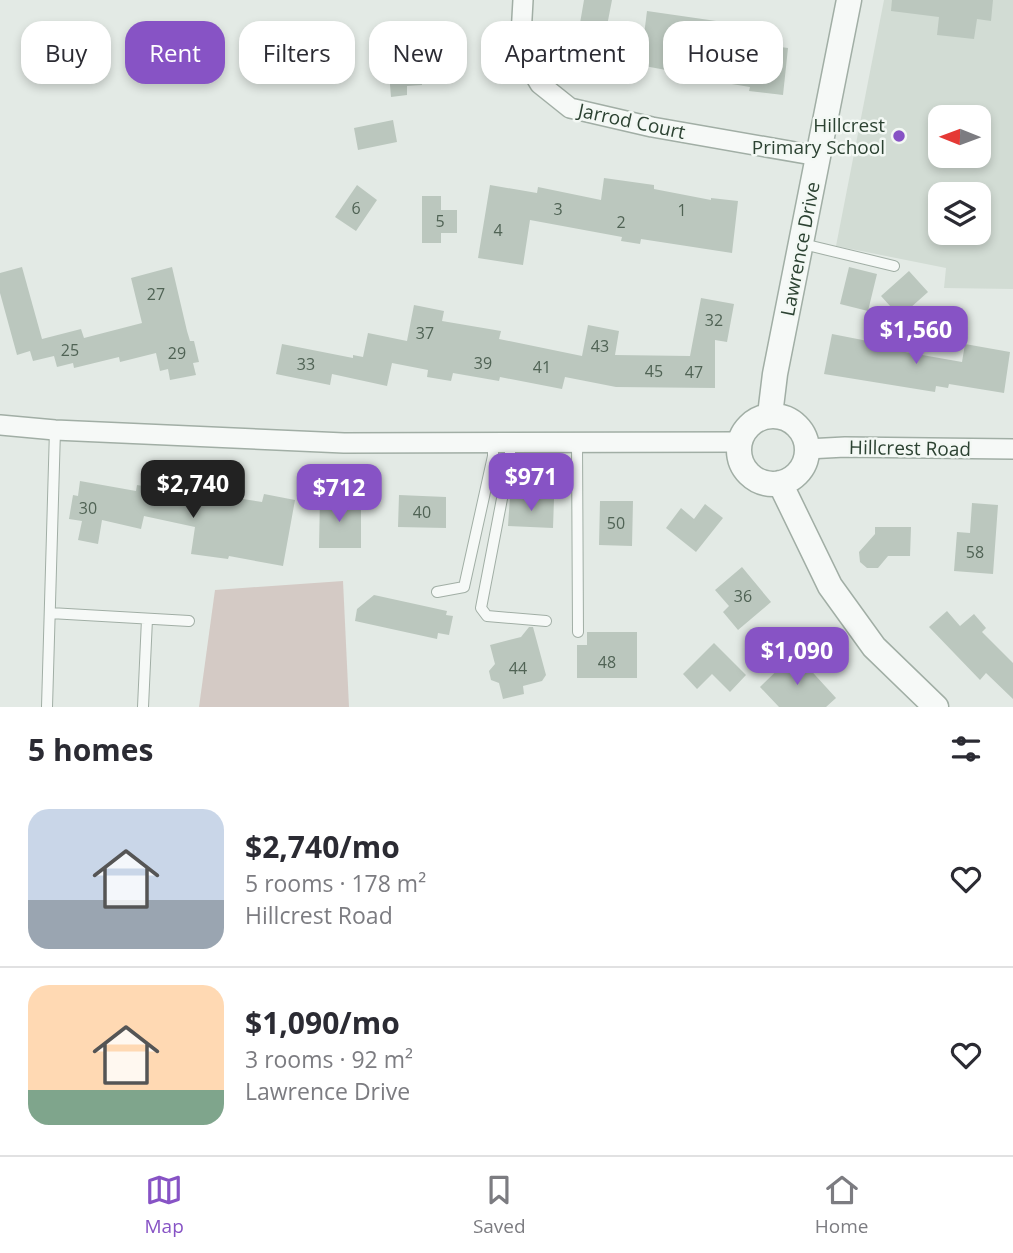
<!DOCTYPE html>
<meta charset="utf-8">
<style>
:root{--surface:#fff;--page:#f2f2f3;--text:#2b2b33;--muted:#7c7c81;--line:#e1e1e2;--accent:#8753c5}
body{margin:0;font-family:"Open Sans",sans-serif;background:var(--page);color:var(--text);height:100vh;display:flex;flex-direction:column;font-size:26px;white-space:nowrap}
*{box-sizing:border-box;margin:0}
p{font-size:23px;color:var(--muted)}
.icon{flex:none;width:38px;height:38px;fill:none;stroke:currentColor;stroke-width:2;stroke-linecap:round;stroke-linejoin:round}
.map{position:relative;height:707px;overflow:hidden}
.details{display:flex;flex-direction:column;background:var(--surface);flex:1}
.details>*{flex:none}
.hud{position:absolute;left:21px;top:21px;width:971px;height:63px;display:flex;gap:14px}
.needle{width:46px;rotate:271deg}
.buttons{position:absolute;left:928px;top:105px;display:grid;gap:14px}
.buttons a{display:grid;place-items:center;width:63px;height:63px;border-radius:14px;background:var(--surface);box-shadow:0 4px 10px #0003;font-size:35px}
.price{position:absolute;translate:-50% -60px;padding:0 16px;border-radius:14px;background:var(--accent);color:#fff;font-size:23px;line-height:46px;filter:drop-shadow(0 2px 4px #0008)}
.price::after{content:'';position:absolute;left:50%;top:42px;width:21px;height:16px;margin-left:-10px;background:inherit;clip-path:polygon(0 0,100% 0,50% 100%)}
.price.selected{background:#222;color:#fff}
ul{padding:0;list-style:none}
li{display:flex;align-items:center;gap:21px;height:175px;padding:0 28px}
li+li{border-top:2px solid var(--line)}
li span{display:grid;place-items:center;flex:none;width:196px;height:140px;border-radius:21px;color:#555}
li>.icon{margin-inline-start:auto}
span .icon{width:84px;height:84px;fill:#fffc;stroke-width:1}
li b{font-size:30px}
h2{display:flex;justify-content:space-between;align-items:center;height:84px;padding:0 28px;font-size:30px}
.chip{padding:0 24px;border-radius:21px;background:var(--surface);box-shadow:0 4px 10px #0003;font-size:24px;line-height:63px}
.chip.selected{background:var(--accent);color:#fff}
.tab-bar{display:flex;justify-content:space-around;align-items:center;height:98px;border-top:2px solid var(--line);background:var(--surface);font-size:19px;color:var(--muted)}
.tab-bar a{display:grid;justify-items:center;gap:4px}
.tab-bar .selected{color:var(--accent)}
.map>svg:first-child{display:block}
.built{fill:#d2dcd4;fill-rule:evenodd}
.green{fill:#d4cac5}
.building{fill:#bbc7be}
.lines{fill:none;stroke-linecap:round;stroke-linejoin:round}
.service-casing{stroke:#a1aea5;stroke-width:12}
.minor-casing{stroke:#a1aea5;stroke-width:22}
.tertiary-casing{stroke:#a1aea5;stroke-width:27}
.service{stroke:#f6f9f7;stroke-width:10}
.minor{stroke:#f6f9f7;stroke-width:19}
.tertiary{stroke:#f6f9f7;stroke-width:24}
.poi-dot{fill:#8753c5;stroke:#f3f8f4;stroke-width:2.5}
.labels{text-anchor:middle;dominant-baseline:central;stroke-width:5;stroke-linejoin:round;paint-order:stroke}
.number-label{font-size:16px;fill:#506355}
.street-label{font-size:19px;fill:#2c4232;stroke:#f3f8f4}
.poi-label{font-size:19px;fill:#2c4232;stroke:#f3f8f4;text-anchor:end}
</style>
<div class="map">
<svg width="1013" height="707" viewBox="0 0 1013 707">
<rect width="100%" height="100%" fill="#e3eae5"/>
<path class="built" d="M 884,0 L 1013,0 L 1013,289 L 944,288 L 946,268 L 836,246 ZM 940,117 L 978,117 L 978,156 L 940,156 ZM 940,194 L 978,194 L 978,233 L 940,233 Z"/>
<path class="green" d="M 343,581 L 349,707 L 199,707 L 215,590 Z"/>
<path class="building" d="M 584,0 L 612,0 L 605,36 L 643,43 L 647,11 L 730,23 L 727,40 L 788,48 L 783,95 L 749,91 L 750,87 L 677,75 L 677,72 L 579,54 L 583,31 L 579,29 Z
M 892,0 L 993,0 L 991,21 L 977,19 L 974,39 L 937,35 L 939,17 L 891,11 Z
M 420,58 L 422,85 L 407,86 L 407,95 L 391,97 L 388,60 Z
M 393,120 L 397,142 L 358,150 L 354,128 Z
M 604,178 L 654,185 L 654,189 L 711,200 L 711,198 L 738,201 L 732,253 L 641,239 L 640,244 L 621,241 L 622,237 L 530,220 L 523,265 L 478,258 L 490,185 L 537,193 L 538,187 L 601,200 Z
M 357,185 L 377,200 L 356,231 L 335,217 Z
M 422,196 L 441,196 L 441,210 L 457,210 L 457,233 L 441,233 L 441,243 L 422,243 Z
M 22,267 L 42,339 L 81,329 L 84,338 L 142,323 L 131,278 L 172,267 L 187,331 L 190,341 L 194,341 L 199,362 L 193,363 L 196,375 L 170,380 L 168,369 L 160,371 L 156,353 L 120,362 L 119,357 L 74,368 L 73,363 L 57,367 L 54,356 L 33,361 L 30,351 L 17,355 L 0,293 L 0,273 Z
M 849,267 L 877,274 L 868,311 L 840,304 Z
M 909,271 L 928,292 L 900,317 L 881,296 Z
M 701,298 L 734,304 L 727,342 L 715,340 L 715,388 L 616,387 L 565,377 L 562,389 L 500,377 L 499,381 L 453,373 L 451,381 L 427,377 L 428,370 L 392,363 L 387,386 L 332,374 L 330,385 L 276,374 L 282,344 L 353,358 L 353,355 L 363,357 L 368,333 L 407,341 L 414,305 L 444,311 L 442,321 L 501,331 L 499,339 L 582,356 L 588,325 L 619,331 L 615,355 L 690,356 Z
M 832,334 L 888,345 L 888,349 L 962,362 L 965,344 L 1010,352 L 1004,393 L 949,384 L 948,388 L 936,386 L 935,392 L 824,374 Z
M 80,481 L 136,491 L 137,485 L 160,489 L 159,493 L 207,503 L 208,497 L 222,498 L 223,496 L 262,502 L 264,494 L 295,500 L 283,566 L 229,556 L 228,559 L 191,554 L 195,527 L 144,516 L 141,529 L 102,520 L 98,544 L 78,540 L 82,521 L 69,519 L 73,495 L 78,496 Z
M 399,495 L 446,497 L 446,528 L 398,527 Z
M 320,497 L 348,498 L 348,507 L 361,508 L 361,548 L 319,548 Z
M 510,497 L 554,499 L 553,528 L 508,526 Z
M 600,501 L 633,501 L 632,546 L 599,545 Z
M 972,503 L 998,505 L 993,574 L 954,571 L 957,532 L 970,533 Z
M 705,504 L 723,518 L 696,552 L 666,528 L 681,508 L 694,519 Z
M 875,527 L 911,527 L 910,556 L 888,556 L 878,568 L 867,568 L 860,562 L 859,552 L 875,534 Z
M 742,567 L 771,602 L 738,630 L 723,612 L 729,606 L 715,590 Z
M 374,595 L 447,611 L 446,615 L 453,616 L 449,635 L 438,633 L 437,639 L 355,621 L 357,609 Z
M 947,611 L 960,626 L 974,614 L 986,628 L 982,632 L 1013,663 L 1013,699 L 986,673 L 980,680 L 929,627 Z
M 529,627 L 533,627 L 546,675 L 542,681 L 523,686 L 524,694 L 503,699 L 499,683 L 491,680 L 489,671 L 495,664 L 490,645 L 521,637 Z
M 587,632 L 637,632 L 637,678 L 577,678 L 577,645 L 587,645 Z
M 714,643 L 746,675 L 730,692 L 712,674 L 697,689 L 683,674 Z
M 795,653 L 836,698 L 826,707 L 779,707 L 760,687 Z"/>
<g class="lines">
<defs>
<path id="service" d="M 803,244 L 894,266
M 510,443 L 510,457 L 481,608 L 487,616 L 546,621
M 577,443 L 578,632
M 437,592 L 464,587 L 493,456 L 493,443
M 50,613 L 189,621
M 47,707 L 55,430
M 143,707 L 147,619"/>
<path id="minor" d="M 523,0 L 521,36 L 525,59 L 540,84 L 570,108 L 652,127 L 818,156
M 0,425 L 55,430 L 344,443 L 740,442
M 807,449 L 845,447 L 1013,449"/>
<path id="tertiary" d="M 770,415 L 775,374 L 849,0
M739 450a34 34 0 1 1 68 0a34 34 0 1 1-68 0Z
M 780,483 L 830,586 L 874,647 L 936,707"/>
</defs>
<use href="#service" class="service-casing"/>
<use href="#minor" class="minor-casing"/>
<use href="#tertiary" class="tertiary-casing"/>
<use href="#service" class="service"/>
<use href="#minor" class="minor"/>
<use href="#tertiary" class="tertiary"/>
</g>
<circle class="poi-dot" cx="899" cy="136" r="7"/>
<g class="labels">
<g class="number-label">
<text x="356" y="208">6</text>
<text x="558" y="209">3</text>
<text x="682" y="210">1</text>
<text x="440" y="221">5</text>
<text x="621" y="222">2</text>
<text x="498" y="230">4</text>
<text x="156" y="294">27</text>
<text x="714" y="320">32</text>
<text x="425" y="333">37</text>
<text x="600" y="346">43</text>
<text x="70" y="350">25</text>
<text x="177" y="353">29</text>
<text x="483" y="363">39</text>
<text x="306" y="364">33</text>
<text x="542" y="367">41</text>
<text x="654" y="371">45</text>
<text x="694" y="372">47</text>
<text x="88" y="508">30</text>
<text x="422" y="512">40</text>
<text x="616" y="523">50</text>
<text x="975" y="552">58</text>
<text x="743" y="596">36</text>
<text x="607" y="662">48</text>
<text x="518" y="668">44</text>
</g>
<g class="street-label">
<text transform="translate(632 121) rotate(12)">Jarrod Court</text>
<text transform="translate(800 249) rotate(-79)">Lawrence Drive</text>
<text transform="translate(910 448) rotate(1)">Hillcrest Road</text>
</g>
<g class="poi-label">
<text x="885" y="125">Hillcrest<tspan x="885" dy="22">Primary School</tspan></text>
</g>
</g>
</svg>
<div class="buttons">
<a><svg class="needle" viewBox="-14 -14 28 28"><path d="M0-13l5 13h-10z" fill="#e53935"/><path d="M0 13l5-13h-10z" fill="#7c7c81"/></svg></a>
<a><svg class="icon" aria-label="layers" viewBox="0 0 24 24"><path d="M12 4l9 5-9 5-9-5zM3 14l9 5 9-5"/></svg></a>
</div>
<b class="price" style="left:916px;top:366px">$1,560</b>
<b class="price" style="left:531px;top:513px">$971</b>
<b class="price selected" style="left:193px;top:520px">$2,740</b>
<b class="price" style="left:339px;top:524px">$712</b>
<b class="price" style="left:797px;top:687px">$1,090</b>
<div class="hud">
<a class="chip">Buy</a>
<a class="chip selected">Rent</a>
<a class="chip">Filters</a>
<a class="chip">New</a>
<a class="chip">Apartment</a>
<a class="chip">House</a>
</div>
</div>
<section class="details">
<h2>5 homes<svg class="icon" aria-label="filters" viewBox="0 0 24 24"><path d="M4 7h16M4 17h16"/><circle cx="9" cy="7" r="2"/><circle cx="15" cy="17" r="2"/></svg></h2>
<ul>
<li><span style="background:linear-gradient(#c9d6e8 65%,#9aa5b1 0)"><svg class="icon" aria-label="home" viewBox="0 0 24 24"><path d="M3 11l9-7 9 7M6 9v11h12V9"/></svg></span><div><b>$2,740/mo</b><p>5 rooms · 178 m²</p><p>Hillcrest Road</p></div><svg class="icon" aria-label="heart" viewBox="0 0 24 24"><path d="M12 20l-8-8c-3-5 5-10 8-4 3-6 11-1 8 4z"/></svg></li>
<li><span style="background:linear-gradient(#ffd9b3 75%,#7fa58c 0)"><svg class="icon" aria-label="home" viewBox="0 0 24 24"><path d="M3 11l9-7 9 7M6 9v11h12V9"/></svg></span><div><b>$1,090/mo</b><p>3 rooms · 92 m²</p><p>Lawrence Drive</p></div><svg class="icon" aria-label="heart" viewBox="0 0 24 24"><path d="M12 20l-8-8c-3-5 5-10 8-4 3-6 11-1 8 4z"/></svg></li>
</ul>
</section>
<nav class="tab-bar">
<a class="selected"><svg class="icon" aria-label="map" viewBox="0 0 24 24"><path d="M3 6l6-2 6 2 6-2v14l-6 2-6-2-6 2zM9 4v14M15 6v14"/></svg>Map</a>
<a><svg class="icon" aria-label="saved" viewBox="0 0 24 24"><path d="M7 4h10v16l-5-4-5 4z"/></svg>Saved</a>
<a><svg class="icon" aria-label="home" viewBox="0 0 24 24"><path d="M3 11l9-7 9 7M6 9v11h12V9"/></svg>Home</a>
</nav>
